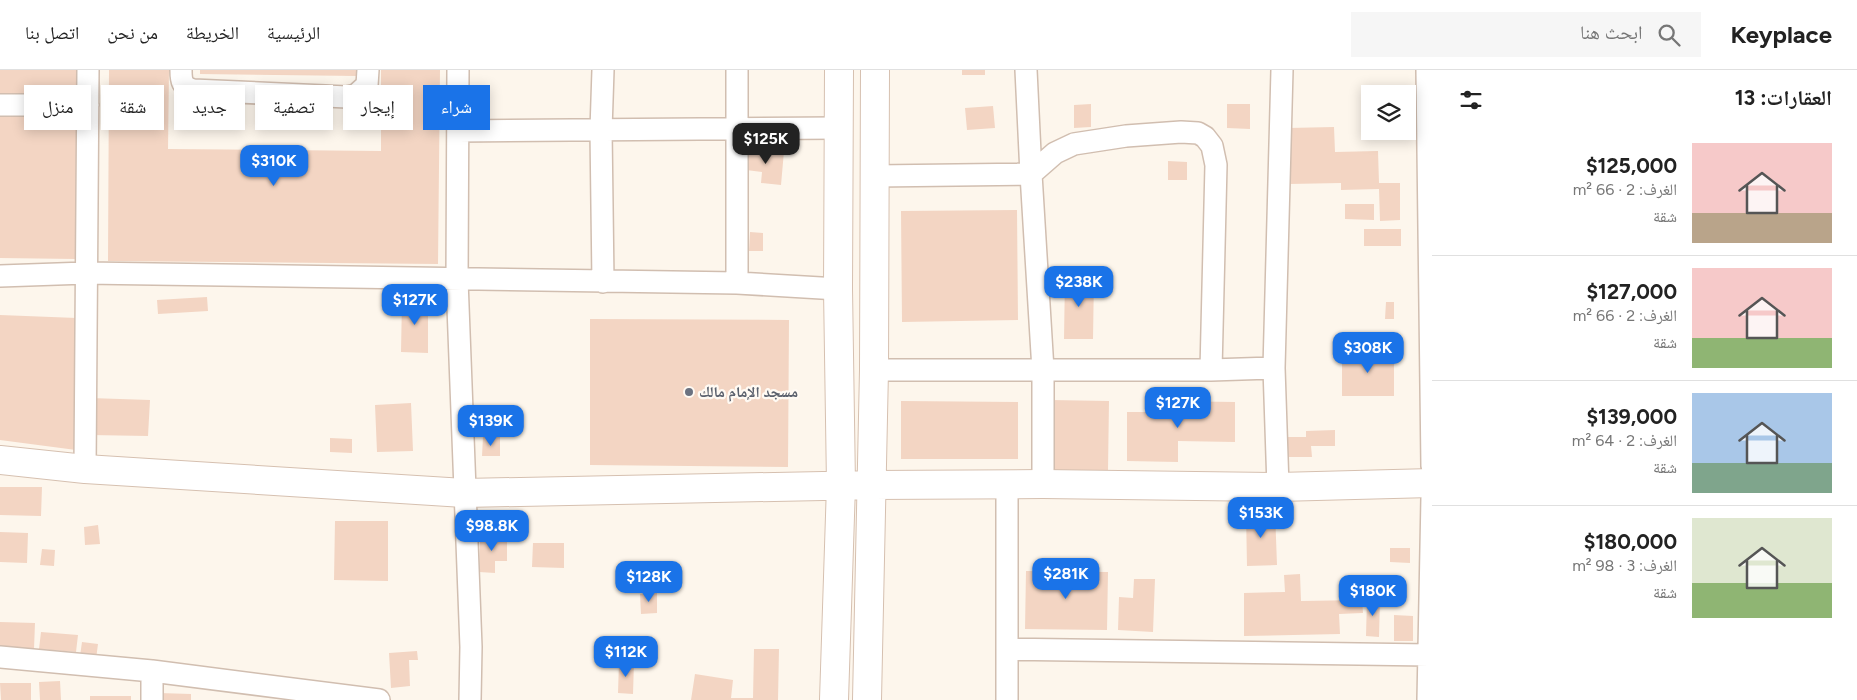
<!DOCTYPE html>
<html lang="ar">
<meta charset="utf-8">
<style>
:root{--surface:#fff;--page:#f6f6f6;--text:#222;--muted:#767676;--line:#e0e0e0;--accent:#1a73e8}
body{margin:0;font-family:Figtree,"Noto Naskh Arabic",sans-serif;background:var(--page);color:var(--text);direction:rtl;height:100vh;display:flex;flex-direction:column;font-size:19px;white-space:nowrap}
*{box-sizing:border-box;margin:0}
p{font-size:16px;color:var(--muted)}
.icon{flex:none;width:28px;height:28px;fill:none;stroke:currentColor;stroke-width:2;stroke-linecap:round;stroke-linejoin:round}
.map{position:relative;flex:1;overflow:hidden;direction:ltr}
.sheet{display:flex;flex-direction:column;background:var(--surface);width:425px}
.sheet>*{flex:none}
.banner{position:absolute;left:15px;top:15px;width:475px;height:45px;direction:rtl;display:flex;gap:10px}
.fabs{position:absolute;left:1361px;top:15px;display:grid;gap:10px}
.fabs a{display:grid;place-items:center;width:55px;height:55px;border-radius:0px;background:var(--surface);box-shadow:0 2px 12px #0003;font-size:25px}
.price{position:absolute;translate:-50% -42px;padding:0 11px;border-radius:10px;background:var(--accent);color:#fff;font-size:16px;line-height:32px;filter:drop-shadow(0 1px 2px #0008)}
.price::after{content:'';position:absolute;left:50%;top:30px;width:15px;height:11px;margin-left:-8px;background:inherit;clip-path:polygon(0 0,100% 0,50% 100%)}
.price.current{background:#222;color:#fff}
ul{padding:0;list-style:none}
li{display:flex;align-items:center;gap:15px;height:125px;padding:0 25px}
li+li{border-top:1px solid var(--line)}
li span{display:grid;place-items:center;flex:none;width:140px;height:100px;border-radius:0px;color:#555}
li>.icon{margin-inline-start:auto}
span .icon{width:60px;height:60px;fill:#fffc;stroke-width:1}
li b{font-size:21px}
h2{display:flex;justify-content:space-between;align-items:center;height:60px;padding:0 25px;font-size:21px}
.pill{padding:0 18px;border-radius:0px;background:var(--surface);box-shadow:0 2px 12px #0003;font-size:18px;line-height:45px}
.pill.current{background:var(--accent);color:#fff}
header{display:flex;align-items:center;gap:30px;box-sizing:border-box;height:70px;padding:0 25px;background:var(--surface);border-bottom:1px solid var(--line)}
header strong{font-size:24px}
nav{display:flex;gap:28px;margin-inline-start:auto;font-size:18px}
.search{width:350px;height:45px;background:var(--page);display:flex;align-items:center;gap:12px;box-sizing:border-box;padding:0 18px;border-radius:0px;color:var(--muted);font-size:19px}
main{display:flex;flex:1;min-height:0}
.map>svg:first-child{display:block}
.building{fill:#f3d5c3}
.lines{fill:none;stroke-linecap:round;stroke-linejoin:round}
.street-casing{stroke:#d1beb0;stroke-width:24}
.secondary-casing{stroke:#d6c0b0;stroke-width:30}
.street{stroke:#fff;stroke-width:21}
.secondary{stroke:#fff;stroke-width:28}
.worship-dot{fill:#6b7280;stroke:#fffaf3;stroke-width:2}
.labels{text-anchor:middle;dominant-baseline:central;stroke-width:4.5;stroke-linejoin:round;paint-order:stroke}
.worship-label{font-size:15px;font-weight:bold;fill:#5b616d;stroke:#fffaf3;text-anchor:start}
</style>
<header>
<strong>Keyplace</strong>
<div class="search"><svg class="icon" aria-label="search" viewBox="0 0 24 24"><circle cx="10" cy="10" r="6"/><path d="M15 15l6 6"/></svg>ابحث هنا</div>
<nav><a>الرئيسية</a><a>الخريطة</a><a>من نحن</a><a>اتصل بنا</a></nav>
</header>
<main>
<section class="sheet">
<h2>العقارات: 13<svg class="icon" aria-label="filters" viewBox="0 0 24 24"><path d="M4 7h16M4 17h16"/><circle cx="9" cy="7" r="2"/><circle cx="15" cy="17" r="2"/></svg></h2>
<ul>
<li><span style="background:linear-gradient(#f6c9c9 70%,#b9a48a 0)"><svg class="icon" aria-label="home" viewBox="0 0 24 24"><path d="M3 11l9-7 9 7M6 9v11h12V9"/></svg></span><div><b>$125,000</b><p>الغرف: 2 · 66 m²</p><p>شقة</p></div></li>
<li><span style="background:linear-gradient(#f6c9c9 70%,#8fb573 0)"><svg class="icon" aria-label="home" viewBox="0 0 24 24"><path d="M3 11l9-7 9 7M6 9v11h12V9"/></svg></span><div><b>$127,000</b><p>الغرف: 2 · 66 m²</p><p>شقة</p></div></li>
<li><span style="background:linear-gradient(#a9c7e8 70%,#7fa58c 0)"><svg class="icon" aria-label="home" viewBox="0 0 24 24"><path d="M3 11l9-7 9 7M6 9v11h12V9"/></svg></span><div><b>$139,000</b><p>الغرف: 2 · 64 m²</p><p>شقة</p></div></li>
<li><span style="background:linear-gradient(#dfe7d0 65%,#8fb573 0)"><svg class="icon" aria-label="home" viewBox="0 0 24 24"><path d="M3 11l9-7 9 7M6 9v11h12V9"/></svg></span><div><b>$180,000</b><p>الغرف: 3 · 98 m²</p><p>شقة</p></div></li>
</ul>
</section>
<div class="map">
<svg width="1432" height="630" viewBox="0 0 1432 630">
<rect width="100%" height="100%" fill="#fdf6ec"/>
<path class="building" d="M 0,0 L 81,0 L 81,31 L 0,30 Z
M 109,0 L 169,0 L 168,79 L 381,81 L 381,0 L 440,0 L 438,194 L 108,191 Z
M 200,0 L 358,0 L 358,6 L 200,4 Z
M 962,0 L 985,0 L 985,5 L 962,5 Z
M 1091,34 L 1091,57 L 1074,58 L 1074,35 Z
M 1227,34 L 1250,34 L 1250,59 L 1227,58 Z
M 993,36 L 995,58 L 967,60 L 965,38 Z
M 0,44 L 78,45 L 76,189 L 0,188 Z
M 1334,57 L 1335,82 L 1378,81 L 1379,113 L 1400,113 L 1400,150 L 1380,151 L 1379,119 L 1341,120 L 1341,113 L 1289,114 L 1288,58 Z
M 748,78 L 784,81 L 781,115 L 761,113 L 762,102 L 746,100 Z
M 1168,91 L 1187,92 L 1187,110 L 1168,110 Z
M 1345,134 L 1374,134 L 1374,150 L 1345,149 Z
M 1017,140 L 1018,250 L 902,252 L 901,141 Z
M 1364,159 L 1401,159 L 1401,176 L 1364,176 Z
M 750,162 L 763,163 L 763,181 L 749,181 Z
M 1065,206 L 1094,206 L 1093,269 L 1064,269 Z
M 207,227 L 208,241 L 158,244 L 157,230 Z
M 402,230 L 428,230 L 428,283 L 401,282 Z
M 1386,232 L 1394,232 L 1394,249 L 1385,249 Z
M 0,245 L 77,248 L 76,380 L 0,370 Z
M 590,249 L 789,250 L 788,397 L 590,395 Z
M 1342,283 L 1394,283 L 1394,326 L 1342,326 Z
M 90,328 L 150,330 L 148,366 L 90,365 Z
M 1050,330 L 1109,331 L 1108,400 L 1050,400 Z
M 901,331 L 1018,332 L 1018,389 L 901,389 Z
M 1164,331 L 1235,332 L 1235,372 L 1178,371 L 1178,392 L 1127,391 L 1127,342 L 1164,342 Z
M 411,333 L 413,381 L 377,382 L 375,335 Z
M 1335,360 L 1335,376 L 1311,376 L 1312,387 L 1283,387 L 1283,367 L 1306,367 L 1306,361 Z
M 483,367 L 500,367 L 500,386 L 482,386 Z
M 330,368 L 352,369 L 352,383 L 330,382 Z
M 0,417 L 42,417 L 41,446 L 0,445 Z
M 1275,441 L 1277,495 L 1247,496 L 1246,443 Z
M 335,451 L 388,451 L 388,511 L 334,510 Z
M 98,455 L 100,474 L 85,475 L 84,457 Z
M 0,462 L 28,463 L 27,493 L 0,492 Z
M 480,465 L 507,465 L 507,491 L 495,491 L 495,503 L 479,502 Z
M 533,473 L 564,473 L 564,498 L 532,497 Z
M 1390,478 L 1410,478 L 1410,493 L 1390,492 Z
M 42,479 L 55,480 L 54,496 L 40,495 Z
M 1026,501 L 1108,502 L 1107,560 L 1025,559 Z
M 1300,504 L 1301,531 L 1362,530 L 1363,543 L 1339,544 L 1340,564 L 1244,566 L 1244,523 L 1285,522 L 1284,505 Z
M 1134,509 L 1155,509 L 1153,562 L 1118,560 L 1119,527 L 1133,528 Z
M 657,523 L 657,543 L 641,544 L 640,524 Z
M 1367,528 L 1380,528 L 1379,567 L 1366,566 Z
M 1394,545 L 1413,546 L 1413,571 L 1394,571 Z
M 0,552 L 35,553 L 34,579 L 0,578 Z
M 41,562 L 78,565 L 76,582 L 39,579 Z
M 82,572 L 98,574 L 96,589 L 80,586 Z
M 754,579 L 779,579 L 778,630 L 691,630 L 695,604 L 733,610 L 731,628 L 753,628 Z
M 417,581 L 418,590 L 409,590 L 410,616 L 391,618 L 389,583 Z
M 619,592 L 634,592 L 633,624 L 618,623 Z
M 60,611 L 61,630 L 40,630 L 39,612 Z
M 0,613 L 31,613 L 31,630 L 1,630 Z
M 159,623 L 191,624 L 191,630 L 159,630 Z
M 90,626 L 131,626 L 131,630 L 90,630 Z"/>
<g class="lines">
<defs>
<path id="street" d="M 181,0 C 181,11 182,17 193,20 L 347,27 L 356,25 L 367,15 L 368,0
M 458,0 L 457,210 L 471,577 L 470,630
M 603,0 L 601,60 L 603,212
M 737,0 L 737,213
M 1026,0 L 1031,104 L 1043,300 L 1043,414
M 1427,0 L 1432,396
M 0,35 L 88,35
M 458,61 L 839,58
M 875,106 L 1031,104 L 1055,83 L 1074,74 L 1126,66 L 1181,62 L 1198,63 L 1205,67 L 1212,76 L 1216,95 L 1211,300
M 0,206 L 86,203 L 737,213 L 838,219
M 874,300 L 1211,300 L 1274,298
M 85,399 L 88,0
M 1007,415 L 1007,630
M 1278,417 L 1274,298 L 1282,0
M 1007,579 L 1429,585
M 0,587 L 152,601 L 379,630
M 152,630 L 152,601
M 1428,630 L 1432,427"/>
<path id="secondary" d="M 0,390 L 85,399 L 464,423 L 872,415 L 1043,414 L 1278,417 L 1432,413
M 834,630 L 841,415 L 838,219 L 839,0
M 867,630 L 874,300 L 875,0"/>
</defs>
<use href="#street" class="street-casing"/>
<use href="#secondary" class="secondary-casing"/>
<use href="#street" class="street"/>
<use href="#secondary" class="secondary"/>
</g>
<circle class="worship-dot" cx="689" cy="322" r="5"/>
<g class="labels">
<g class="worship-label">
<text x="699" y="322">مسجد الإمام مالك</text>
</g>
</g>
</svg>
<div class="fabs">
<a><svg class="icon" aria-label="layers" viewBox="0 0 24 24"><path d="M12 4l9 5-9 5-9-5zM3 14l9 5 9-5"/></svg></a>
</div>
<b class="price current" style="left:766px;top:95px">$125K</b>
<b class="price" style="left:274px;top:117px">$310K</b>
<b class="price" style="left:1079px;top:238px">$238K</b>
<b class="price" style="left:415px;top:256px">$127K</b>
<b class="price" style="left:1368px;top:304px">$308K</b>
<b class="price" style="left:1178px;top:359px">$127K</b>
<b class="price" style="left:491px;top:377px">$139K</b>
<b class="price" style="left:1261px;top:469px">$153K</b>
<b class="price" style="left:492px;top:482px">$98.8K</b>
<b class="price" style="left:1066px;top:530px">$281K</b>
<b class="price" style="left:649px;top:533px">$128K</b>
<b class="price" style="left:1373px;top:547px">$180K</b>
<b class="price" style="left:626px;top:608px">$112K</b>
<div class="banner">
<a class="pill current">شراء</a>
<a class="pill">إيجار</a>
<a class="pill">تصفية</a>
<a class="pill">جديد</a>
<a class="pill">شقة</a>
<a class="pill">منزل</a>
</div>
</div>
</main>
